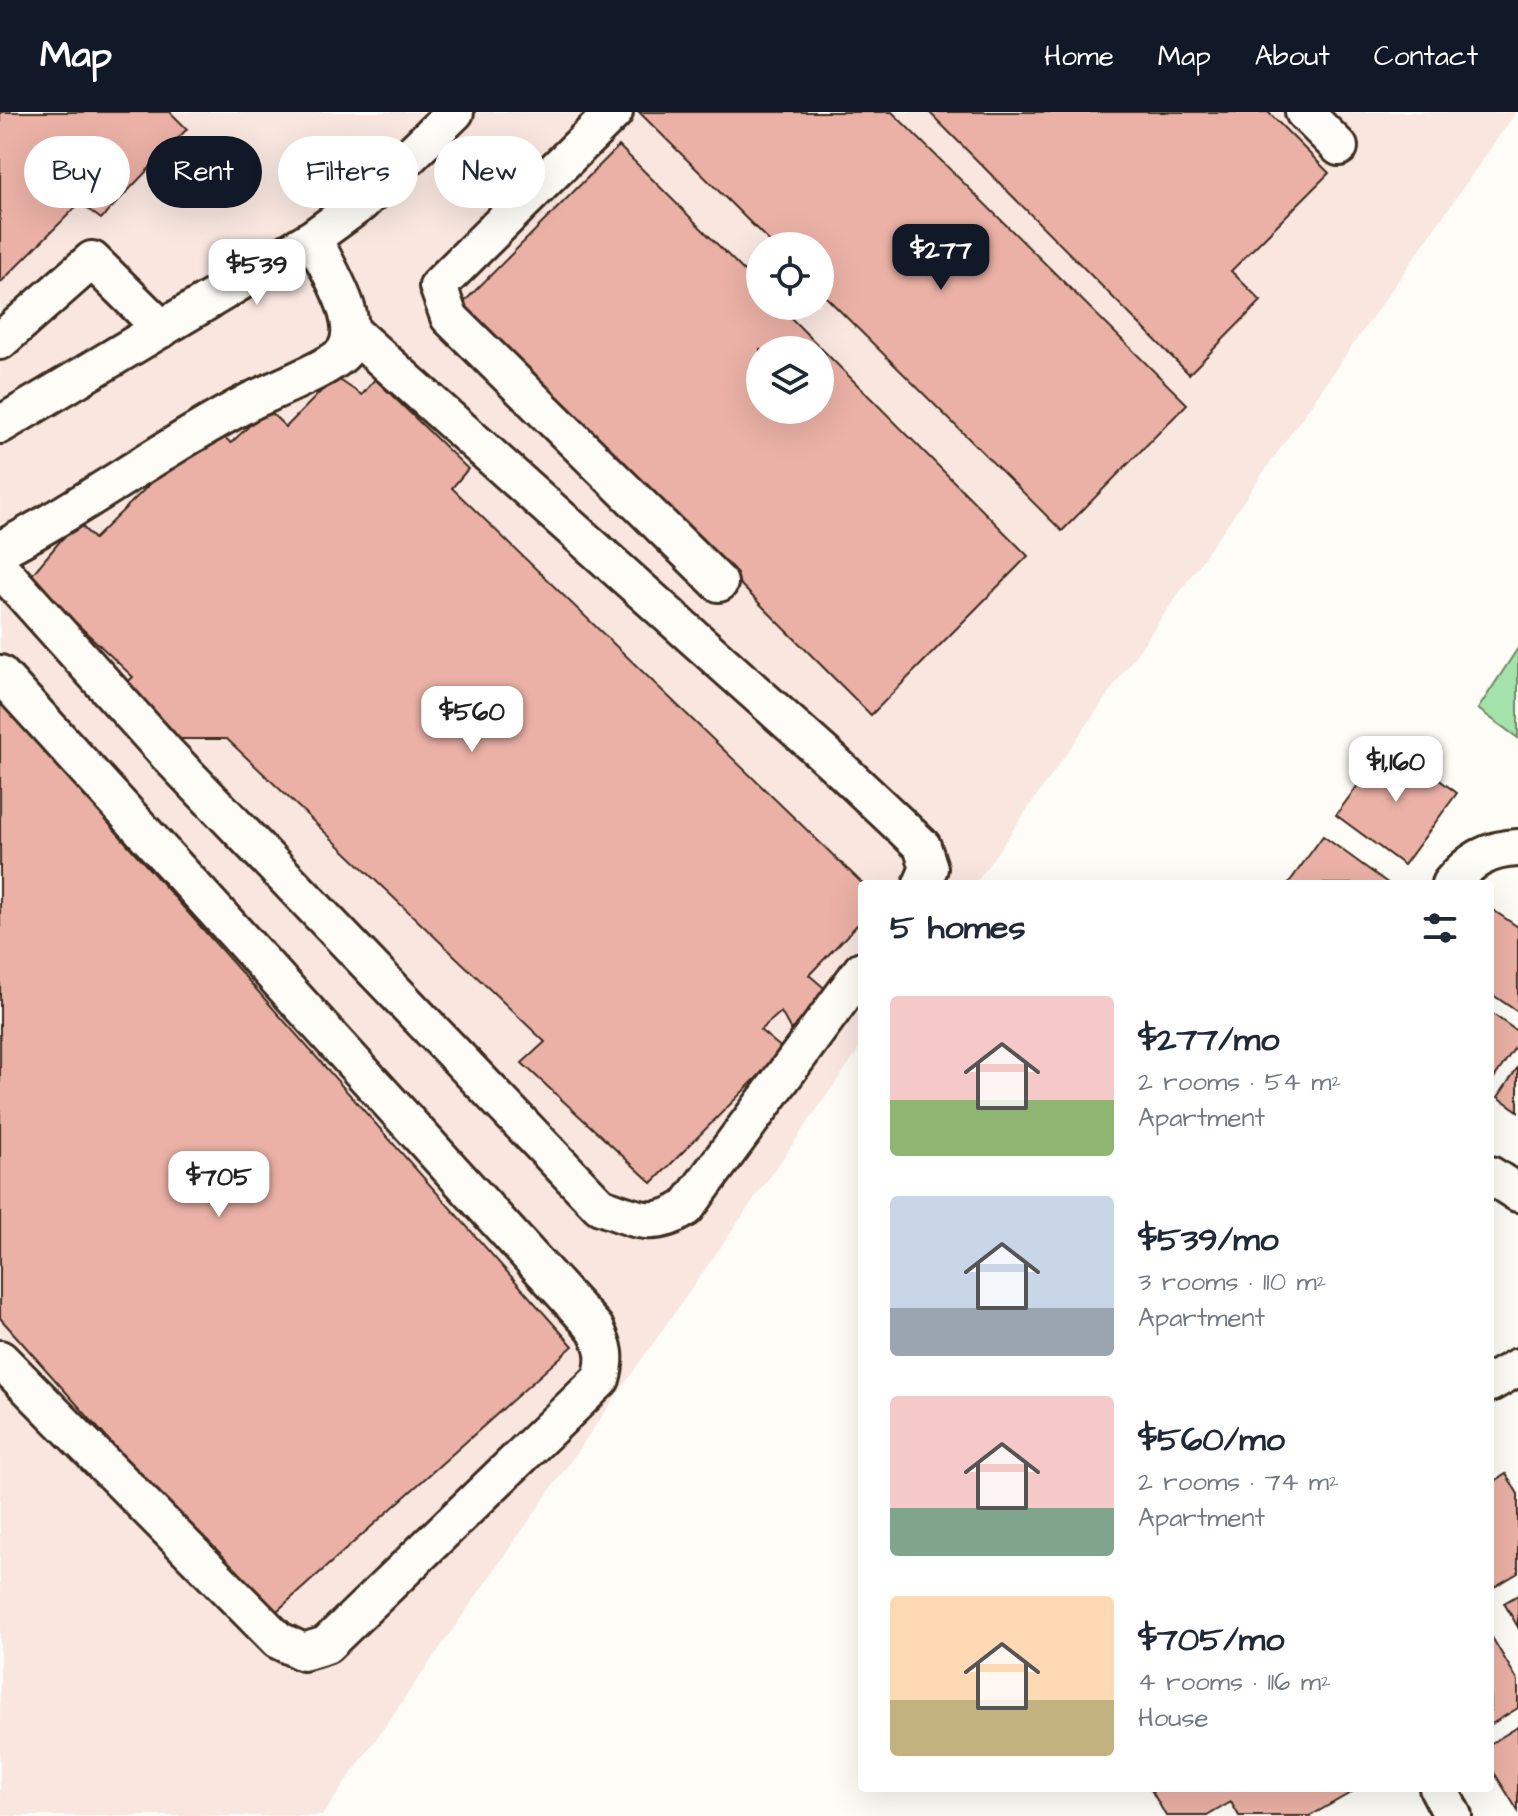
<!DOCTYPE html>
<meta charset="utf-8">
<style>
:root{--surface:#fff;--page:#f6f6f7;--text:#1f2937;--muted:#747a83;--accent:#111827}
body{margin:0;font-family:"Architects Daughter",sans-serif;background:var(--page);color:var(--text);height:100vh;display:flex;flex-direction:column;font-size:30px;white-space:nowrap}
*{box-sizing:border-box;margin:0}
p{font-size:26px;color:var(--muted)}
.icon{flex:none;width:44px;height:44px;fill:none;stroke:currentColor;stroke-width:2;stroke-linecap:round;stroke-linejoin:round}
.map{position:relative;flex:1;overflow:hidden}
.panel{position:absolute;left:858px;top:768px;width:636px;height:912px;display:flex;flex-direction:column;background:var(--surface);border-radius:8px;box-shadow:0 8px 32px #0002}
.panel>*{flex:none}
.hud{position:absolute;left:24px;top:24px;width:714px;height:72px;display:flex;gap:16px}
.buttons{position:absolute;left:746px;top:120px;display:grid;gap:16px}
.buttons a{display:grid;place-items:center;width:88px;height:88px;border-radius:50%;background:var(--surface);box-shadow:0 8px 32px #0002;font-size:40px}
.price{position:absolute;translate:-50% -68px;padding:0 18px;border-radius:16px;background:#fff;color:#222;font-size:26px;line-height:52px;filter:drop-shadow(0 2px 4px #0008)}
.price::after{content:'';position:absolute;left:50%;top:48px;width:24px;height:18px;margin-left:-12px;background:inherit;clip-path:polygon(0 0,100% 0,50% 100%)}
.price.active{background:var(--accent);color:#fff}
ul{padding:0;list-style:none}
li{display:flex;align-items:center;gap:24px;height:200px;padding:0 32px}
li span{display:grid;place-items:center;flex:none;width:224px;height:160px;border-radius:8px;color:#555}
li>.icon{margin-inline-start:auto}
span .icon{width:96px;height:96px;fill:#fffc;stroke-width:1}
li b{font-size:34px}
h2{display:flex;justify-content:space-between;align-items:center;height:96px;padding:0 32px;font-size:34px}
.pill{padding:0 28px;border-radius:36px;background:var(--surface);box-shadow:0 8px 32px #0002;font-size:28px;line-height:72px}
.pill.active{background:var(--accent);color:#fff}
header{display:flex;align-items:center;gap:48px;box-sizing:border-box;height:112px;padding:0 40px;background:var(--accent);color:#fff}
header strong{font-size:38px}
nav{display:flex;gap:44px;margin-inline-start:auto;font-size:28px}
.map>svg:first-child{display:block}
.built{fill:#f8e6df;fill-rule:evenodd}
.green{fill:#a3e2ab;stroke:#6f8664;stroke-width:2}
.building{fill:#ebb1a6;stroke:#3b2a1e;stroke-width:2;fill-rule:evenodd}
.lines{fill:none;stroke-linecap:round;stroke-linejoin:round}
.minor-casing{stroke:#3b2a1e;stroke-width:42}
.minor{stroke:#fdfcf7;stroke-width:36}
</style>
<header>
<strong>Map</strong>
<nav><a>Home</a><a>Map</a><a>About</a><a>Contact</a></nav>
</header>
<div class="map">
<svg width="1518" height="1704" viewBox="0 0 1518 1704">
<rect width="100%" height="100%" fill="#fdfcf7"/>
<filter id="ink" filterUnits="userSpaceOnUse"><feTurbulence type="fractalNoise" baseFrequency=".0125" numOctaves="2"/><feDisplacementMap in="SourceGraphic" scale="16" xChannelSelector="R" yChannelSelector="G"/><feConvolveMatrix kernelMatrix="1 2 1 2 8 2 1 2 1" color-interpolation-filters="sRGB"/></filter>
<g filter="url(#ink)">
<path class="built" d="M 0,0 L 1516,0 L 975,772 L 862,772 L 862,933 L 322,1704 L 0,1704 ZM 760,134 L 820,134 L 820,194 L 760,194 ZM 760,238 L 820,238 L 820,298 L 760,298 Z"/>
<path class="green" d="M 1518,536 L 1518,626 L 1478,597 Z"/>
<path class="building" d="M 0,0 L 170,0 L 187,17 L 101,107 L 80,91 L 0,171 Z
M 639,0 L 892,0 L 1187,292 L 1062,419 L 820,179 L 820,134 L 774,134 Z
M 929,0 L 1268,0 L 1329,61 L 1231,159 L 1261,189 L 1189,262 Z
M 619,34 L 760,175 L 760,194 L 779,194 L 1028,444 L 871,603 L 461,193 ZM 760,238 L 820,238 L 820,298 L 760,298 Z
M 335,265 L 362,283 L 375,267 L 468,357 L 452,376 L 863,772 L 862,808 L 809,863 L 829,880 L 791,918 L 781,900 L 760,918 L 784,938 L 652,1071 L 522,951 L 545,930 L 227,627 L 171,627 L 122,575 L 133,565 L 29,466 L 77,409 L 94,427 L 210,313 L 231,331 L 267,297 L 286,315 Z
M 0,589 L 573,1234 L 268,1507 L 0,1206 Z
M 1389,631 L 1457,681 L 1404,753 L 1336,703 Z
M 1323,724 L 1389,772 L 1288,772 Z
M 1490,796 L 1518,815 L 1518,900 L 1490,881 Z
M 1490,900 L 1518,920 L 1518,931 L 1490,972 Z
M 1518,955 L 1518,999 L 1498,985 Z
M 1506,1362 L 1518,1382 L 1518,1461 L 1494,1475 L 1490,1467 L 1490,1372 Z
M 1518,1483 L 1518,1515 L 1504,1491 Z
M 1490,1522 L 1518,1569 L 1518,1596 L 1490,1613 Z
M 1518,1615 L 1518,1699 L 1490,1654 L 1490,1632 Z
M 1150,1676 L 1359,1676 L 1310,1704 L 1239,1704 L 1231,1690 L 1207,1704 L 1166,1704 Z"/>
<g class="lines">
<defs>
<path id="minor" d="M 614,0 L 438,174 L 449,205 L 719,471
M 1304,0 L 1339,35
M 351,219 L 834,651 L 922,734 L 929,756 L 922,772
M 0,229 L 92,148 L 162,217
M 0,313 L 313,126 L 361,91 L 455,0
M 0,438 C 87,393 166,333 253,288 C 272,279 335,254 345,239 C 364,209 326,155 313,126
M 0,456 L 167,642 L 600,1094 C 634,1106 653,1118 686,1096 L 862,858
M 0,562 L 595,1216 C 605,1235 607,1246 601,1267 L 326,1533 L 303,1540 L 278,1528 L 0,1247
M 1450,772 C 1469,749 1488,737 1518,736
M 1490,1063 L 1518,1081
M 1490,1271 L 1518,1255
M 1438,1676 L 1453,1704"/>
</defs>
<use href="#minor" class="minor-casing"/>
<use href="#minor" class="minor"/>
</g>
</g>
</svg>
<div class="buttons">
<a><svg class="icon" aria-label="locate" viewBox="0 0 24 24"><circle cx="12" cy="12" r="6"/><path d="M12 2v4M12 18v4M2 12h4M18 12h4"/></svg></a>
<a><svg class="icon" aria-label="layers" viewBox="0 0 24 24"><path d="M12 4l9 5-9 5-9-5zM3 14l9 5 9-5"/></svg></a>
</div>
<b class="price active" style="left:941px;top:180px">$277</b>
<b class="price" style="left:257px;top:195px">$539</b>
<b class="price" style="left:472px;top:642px">$560</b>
<b class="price" style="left:1396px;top:692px">$1,160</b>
<b class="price" style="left:219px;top:1107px">$705</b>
<div class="hud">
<a class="pill">Buy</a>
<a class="pill active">Rent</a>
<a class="pill">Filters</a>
<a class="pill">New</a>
</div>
<section class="panel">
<h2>5 homes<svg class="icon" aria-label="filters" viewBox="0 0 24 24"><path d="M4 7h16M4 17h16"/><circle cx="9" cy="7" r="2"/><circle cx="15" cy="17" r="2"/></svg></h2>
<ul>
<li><span style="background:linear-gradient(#f6c9c9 65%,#8fb573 0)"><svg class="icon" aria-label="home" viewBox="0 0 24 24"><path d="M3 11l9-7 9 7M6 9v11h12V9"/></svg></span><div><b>$277/mo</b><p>2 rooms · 54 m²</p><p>Apartment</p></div></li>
<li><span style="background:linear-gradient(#c9d6e8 70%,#9aa5b1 0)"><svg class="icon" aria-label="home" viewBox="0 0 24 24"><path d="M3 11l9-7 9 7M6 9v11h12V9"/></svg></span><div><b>$539/mo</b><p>3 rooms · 110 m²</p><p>Apartment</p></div></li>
<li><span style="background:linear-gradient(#f6c9c9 70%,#7fa58c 0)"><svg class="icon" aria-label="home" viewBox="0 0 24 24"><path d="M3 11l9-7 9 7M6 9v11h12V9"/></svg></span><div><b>$560/mo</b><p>2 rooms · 74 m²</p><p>Apartment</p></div></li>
<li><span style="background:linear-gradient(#ffd9b3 65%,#c2b280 0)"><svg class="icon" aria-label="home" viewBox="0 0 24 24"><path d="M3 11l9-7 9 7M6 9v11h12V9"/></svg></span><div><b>$705/mo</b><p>4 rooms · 116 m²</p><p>House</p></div></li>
</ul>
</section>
</div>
